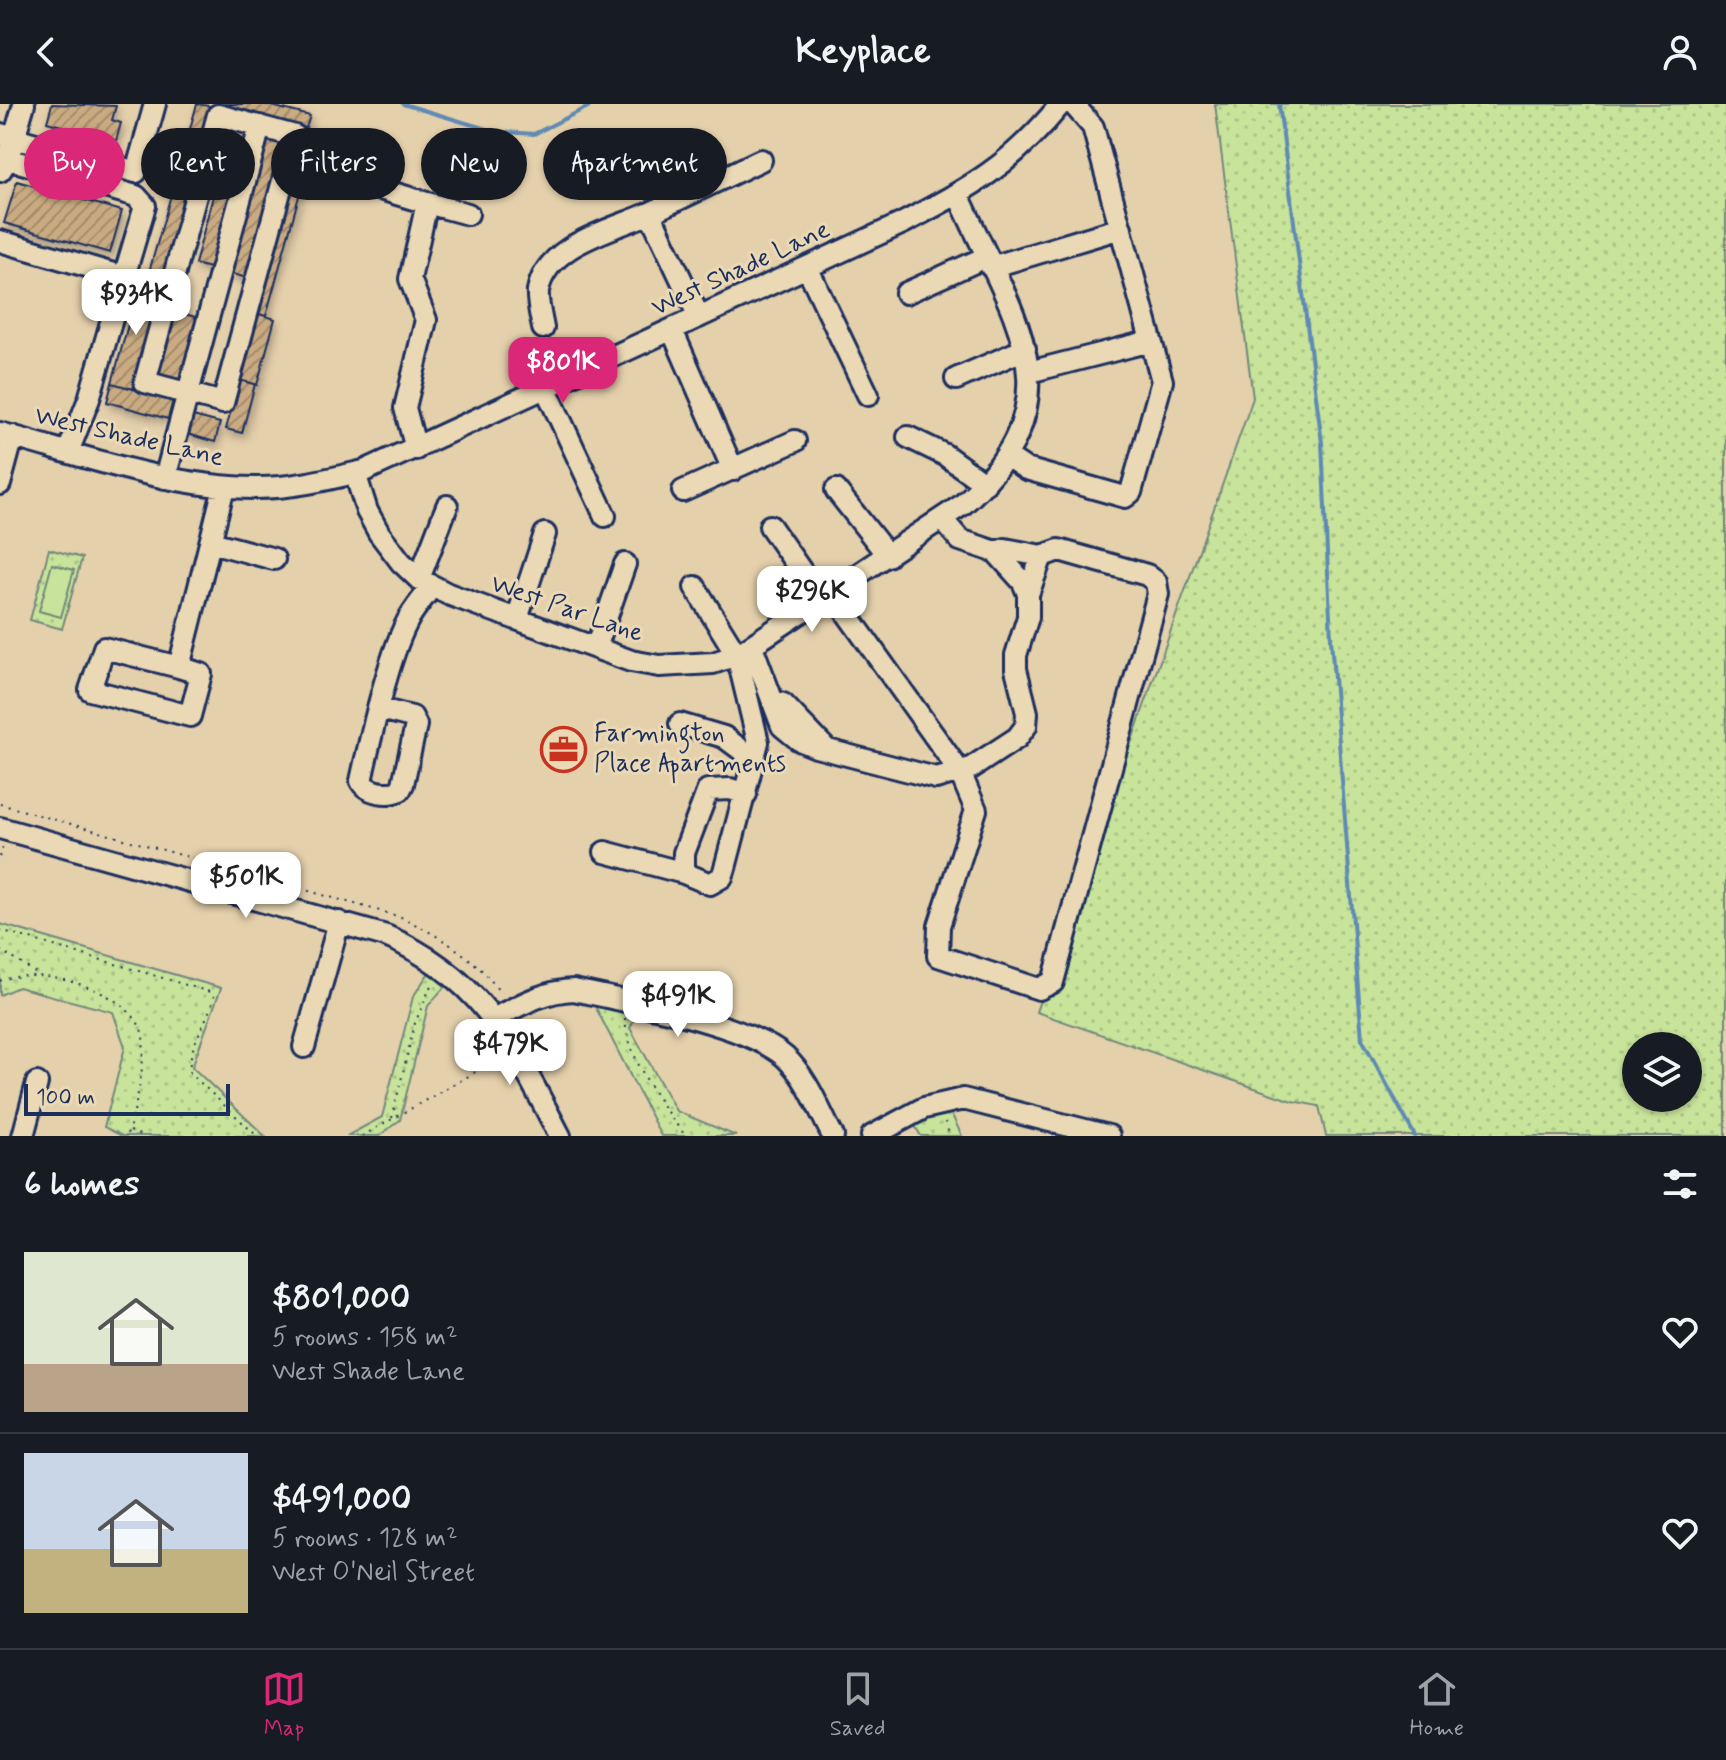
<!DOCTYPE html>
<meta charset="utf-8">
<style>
:root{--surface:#171b24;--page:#242831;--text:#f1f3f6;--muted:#9ea1a6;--line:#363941;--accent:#db2777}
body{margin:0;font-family:Mynerve,sans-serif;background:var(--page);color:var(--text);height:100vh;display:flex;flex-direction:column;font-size:30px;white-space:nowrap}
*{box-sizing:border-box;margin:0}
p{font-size:26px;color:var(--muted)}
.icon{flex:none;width:44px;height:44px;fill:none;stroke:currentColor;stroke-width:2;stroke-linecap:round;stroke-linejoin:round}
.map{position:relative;height:1032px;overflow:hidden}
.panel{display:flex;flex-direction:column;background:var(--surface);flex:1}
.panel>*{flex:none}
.hud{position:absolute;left:24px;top:24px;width:800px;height:72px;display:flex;gap:16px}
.controls{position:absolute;left:1622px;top:928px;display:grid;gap:16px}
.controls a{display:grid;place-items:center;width:80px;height:80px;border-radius:50%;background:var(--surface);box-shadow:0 2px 6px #0004;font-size:40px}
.scale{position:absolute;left:24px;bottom:20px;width:206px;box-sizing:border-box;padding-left:8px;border:4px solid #1b2f5e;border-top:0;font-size:22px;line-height:28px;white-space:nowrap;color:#1b2f5e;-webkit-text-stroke:6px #ebd9b6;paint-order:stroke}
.price{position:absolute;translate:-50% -68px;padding:0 18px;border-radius:16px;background:#fff;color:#222;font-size:26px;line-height:52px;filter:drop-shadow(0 2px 4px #0008)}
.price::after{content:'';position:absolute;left:50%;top:48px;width:24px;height:18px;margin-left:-12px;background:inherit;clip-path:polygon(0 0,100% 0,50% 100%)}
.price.on{background:var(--accent);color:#fff}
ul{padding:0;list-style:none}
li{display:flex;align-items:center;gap:24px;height:200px;padding:0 24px}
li+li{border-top:2px solid var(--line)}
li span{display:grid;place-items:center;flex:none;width:224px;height:160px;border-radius:0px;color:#555}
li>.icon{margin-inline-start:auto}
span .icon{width:96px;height:96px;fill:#fffc;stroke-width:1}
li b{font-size:34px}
h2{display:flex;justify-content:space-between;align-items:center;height:96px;padding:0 24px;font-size:34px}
.chip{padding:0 28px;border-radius:36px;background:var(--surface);box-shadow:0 2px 6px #0004;font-size:28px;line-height:72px}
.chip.on{background:var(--accent);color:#fff}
header{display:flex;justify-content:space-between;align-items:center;height:104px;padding:0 24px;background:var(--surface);font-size:36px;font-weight:700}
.tab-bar{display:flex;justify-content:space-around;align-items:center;height:112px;border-top:2px solid var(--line);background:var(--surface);font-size:22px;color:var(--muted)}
.tab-bar a{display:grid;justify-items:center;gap:4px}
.tab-bar .on{color:var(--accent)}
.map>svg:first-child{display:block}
.grass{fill:url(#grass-dots);stroke:#72897c;stroke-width:2;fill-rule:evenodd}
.pitch{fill:#c8e39a;stroke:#72897c;stroke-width:2}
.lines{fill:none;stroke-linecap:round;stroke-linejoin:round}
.stream{stroke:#5f8ab3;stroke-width:4}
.building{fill:url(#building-hatch);stroke:#1b2f5e;stroke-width:2;filter:url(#shadow)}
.minor-casing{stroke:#1b2f5e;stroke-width:26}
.path{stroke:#1b2f5e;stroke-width:2;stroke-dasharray:2 6;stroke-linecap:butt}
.minor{stroke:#ebd9b6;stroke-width:20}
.labels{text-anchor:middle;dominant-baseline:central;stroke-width:6;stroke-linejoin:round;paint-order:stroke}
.street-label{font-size:26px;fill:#1b2f5e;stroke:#ebd9b6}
.poi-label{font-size:26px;fill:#1b2f5e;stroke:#ebd9b6;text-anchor:start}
</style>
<header><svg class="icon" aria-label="back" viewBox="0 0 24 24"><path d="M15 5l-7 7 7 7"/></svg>Keyplace<svg class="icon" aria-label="person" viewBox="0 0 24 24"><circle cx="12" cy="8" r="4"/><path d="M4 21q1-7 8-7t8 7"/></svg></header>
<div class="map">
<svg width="1726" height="1032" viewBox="0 0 1726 1032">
<defs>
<pattern id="grass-dots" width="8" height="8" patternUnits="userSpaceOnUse" patternTransform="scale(2)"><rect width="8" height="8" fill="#c8e39a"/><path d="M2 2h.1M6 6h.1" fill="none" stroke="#abc387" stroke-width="1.8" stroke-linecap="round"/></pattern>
<pattern id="building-hatch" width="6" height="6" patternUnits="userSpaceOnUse" patternTransform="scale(2)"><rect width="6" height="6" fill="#caab81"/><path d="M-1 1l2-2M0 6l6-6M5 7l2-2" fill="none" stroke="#a38c6d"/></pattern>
<filter id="shadow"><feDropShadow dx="2.5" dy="4.5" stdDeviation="4" flood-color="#0004"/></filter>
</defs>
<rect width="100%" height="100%" fill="#e5d0ac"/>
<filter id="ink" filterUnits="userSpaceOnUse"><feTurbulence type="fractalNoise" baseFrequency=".0125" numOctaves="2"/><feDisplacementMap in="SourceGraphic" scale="16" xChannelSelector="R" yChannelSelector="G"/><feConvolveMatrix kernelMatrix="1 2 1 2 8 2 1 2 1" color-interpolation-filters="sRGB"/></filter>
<g filter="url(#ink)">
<path class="grass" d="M 1215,0 L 1726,0 L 1726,1032 L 1326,1032 L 1319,1002 L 1292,997 L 1036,908 L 1253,294 ZM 1636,942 L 1688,942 L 1688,994 L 1636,994 Z
M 49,445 L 82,454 L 62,525 L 30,516 Z
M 0,820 L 221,884 L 192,963 L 265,1032 L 122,1032 L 104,1023 L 125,943 L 113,908 L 18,883 L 0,891 Z
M 430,867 L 447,880 L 428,902 L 400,1016 L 379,1032 L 347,1032 L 382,1013 L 413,893 Z
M 595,902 L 636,912 L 630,924 L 676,1007 L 736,1032 L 661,1032 Z
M 934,1009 L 951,1009 L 962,1032 L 921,1032 L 915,1022 Z"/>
<path class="pitch" d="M 52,460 L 74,466 L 61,513 L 39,507 Z"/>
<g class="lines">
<path class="stream" d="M 403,0 L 493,27 L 534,30 L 594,0
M 1279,0 L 1322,339 L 1331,535 L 1362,935 L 1415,1032"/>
</g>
<path class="building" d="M 52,0 L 116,2 L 112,16 L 121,19 L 116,37 L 47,18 Z
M 197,0 L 210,2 L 160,186 L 145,182 Z
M 214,0 L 264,0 L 310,12 L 306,24 Z
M 231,24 L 250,29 L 213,165 L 195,160 Z
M 306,27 L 324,33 L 318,54 L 300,49 Z
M 265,33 L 283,38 L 247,174 L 229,169 Z
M 300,49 L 310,52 L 266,212 L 256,209 Z
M 17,77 L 122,107 L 110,149 L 4,119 Z
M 139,181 L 160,186 L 133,285 L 112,279 Z
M 174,207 L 199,214 L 181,279 L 157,272 Z
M 256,209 L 275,215 L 257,281 L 239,276 Z
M 239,276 L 255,280 L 242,329 L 226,325 Z
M 112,279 L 173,296 L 168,315 L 107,298 Z
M 189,311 L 220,319 L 215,338 L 184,329 Z"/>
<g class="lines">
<defs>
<path id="minor" d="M 218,11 L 295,32 L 223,299 L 145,278 Z
M 0,30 L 136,68 L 155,0
M 0,67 L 8,55 L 24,0
M 380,85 L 427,99 L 410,175 L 426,216 L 405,304 L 416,345
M 427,99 L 468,110
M 0,137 L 124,173 L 145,102 L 136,92 L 8,55
M 807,163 L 868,291
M 991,163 L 1121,124
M 906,189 L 986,153
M 699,213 L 650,109 L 761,56
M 543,224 C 541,213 537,198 538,187 C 546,140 612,126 650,109
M 672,226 L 733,366
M 1029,268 L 1151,237
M 956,275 L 1025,245
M 546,285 L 605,412
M 0,329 C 84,352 168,383 256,384 C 293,384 329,375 364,367 L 903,119 C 973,82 1009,63 1061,0
M 908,333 L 945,351 L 985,380
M 68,348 L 89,295 L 124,173
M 1008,353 L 1026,365 L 1125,393 L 1131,388 L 1162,277 L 1093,23 L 1073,0
M 355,369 L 367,407 L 379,429 L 401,458 L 419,475 L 448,490 L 631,557 L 659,562 L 713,559 L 737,551 L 962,401 C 1084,293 1010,210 958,90
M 165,374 L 260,22
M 0,380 L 13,332
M 836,386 L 888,452
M 683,387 L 795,337
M 770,422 L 822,497
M 211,438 L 274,455
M 996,448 L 1005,445 L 1042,452
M 419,475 L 447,402
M 695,483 L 737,551 L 758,638 L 725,764 L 722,773 L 710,780 L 684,769 L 684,749 L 708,686 L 730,685 L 746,690
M 833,490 L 960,668 L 976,706 L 939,822 L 938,852 L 1039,885 L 1053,878 L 1158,490 L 1156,478 L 1147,471 L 1059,446 L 1042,452 L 1028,490
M 517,515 L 545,430
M 752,542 L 782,622 L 799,636 L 816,643 L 936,674 L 971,664 L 1017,634 L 1026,622 L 1027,609 L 1016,565 L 1016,551 L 1028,513 L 1028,490 L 1023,478 L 996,448 L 960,436 L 942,415
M 596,544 L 625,460
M 179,563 L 201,570 L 190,612 L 90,586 L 104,544 L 179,563 L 224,383
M 774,597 L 783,600 L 826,645
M 380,605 L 412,613 L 416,621 L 403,680 L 400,686 C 389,692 367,689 361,677 C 370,636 388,554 407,518 C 413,505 424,494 432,482
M 680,620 L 724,633 L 755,656
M 0,724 L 386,832 C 484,874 513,942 560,1032
M 605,748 L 684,769
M 493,915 C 520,901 544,887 574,886 C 625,897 748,920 785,953 C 807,973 819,1006 833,1032
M 304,943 L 339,818
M 23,1032 L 37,979
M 872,1032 L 924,1004 L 963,995 L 1109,1032"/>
</defs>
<use href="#minor" class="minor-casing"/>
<path class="path" d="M 0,700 L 401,813 C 437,831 478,854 500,889
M 0,753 L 3,741
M 0,826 L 210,888 L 214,893 C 208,918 187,943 190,969 L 257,1032
M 0,846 L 36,869
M 0,877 C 38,861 128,885 142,928 C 148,948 135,1013 126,1032
M 625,914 C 626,950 662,1005 686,1032
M 392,1014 L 415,919 L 432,879
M 945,1018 L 950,1032
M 130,1027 L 143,1032
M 362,1032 L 497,956"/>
<use href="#minor" class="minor"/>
</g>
</g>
<defs>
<symbol id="office-ring" viewBox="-11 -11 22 22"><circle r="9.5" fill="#ebd9b6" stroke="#c8321e" stroke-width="1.5"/><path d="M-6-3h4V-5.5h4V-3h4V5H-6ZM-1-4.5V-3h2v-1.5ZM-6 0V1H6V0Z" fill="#c8321e"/></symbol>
</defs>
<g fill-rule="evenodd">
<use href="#office-ring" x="538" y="620" width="51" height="51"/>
</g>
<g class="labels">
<g class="street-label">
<text transform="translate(741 165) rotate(-25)">West Shade Lane</text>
<text transform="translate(129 333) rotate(13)">West Shade Lane</text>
<text transform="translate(567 505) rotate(19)">West Par Lane</text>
</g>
<g class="poi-label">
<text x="594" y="630">Farmington<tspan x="594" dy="30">Place Apartments</tspan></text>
</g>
</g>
</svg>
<div class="controls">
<a><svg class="icon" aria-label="layers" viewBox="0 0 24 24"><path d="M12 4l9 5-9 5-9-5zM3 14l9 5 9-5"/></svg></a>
</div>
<div class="scale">100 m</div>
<b class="price" style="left:136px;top:233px">$934K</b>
<b class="price on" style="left:563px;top:301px">$801K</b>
<b class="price" style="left:812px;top:530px">$296K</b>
<b class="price" style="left:246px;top:816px">$501K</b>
<b class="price" style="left:678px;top:935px">$491K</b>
<b class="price" style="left:510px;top:983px">$479K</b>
<div class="hud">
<a class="chip on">Buy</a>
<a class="chip">Rent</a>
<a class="chip">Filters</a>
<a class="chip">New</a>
<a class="chip">Apartment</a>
</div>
</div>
<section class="panel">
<h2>6 homes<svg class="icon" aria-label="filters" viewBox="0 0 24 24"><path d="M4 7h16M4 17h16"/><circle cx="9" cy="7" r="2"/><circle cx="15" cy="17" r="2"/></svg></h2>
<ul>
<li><span style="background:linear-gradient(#dfe7d0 70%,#b9a48a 0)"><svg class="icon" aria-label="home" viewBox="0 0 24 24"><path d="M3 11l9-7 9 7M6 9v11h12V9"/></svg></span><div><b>$801,000</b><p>5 rooms · 158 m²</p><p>West Shade Lane</p></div><svg class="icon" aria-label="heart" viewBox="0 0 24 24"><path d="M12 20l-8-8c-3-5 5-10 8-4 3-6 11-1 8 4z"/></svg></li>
<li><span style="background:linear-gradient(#c9d6e8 60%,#c2b280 0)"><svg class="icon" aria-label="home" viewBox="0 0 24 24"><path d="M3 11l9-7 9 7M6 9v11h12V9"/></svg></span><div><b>$491,000</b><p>5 rooms · 128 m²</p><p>West O'Neil Street</p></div><svg class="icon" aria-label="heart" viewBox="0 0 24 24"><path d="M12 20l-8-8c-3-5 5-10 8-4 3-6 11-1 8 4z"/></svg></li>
</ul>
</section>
<nav class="tab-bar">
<a class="on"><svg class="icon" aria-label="map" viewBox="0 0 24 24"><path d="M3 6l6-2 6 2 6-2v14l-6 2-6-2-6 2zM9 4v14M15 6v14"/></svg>Map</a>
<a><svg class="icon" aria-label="saved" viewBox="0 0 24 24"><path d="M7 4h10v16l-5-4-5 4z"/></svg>Saved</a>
<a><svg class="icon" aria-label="home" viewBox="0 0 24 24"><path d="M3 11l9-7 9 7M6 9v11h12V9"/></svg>Home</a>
</nav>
